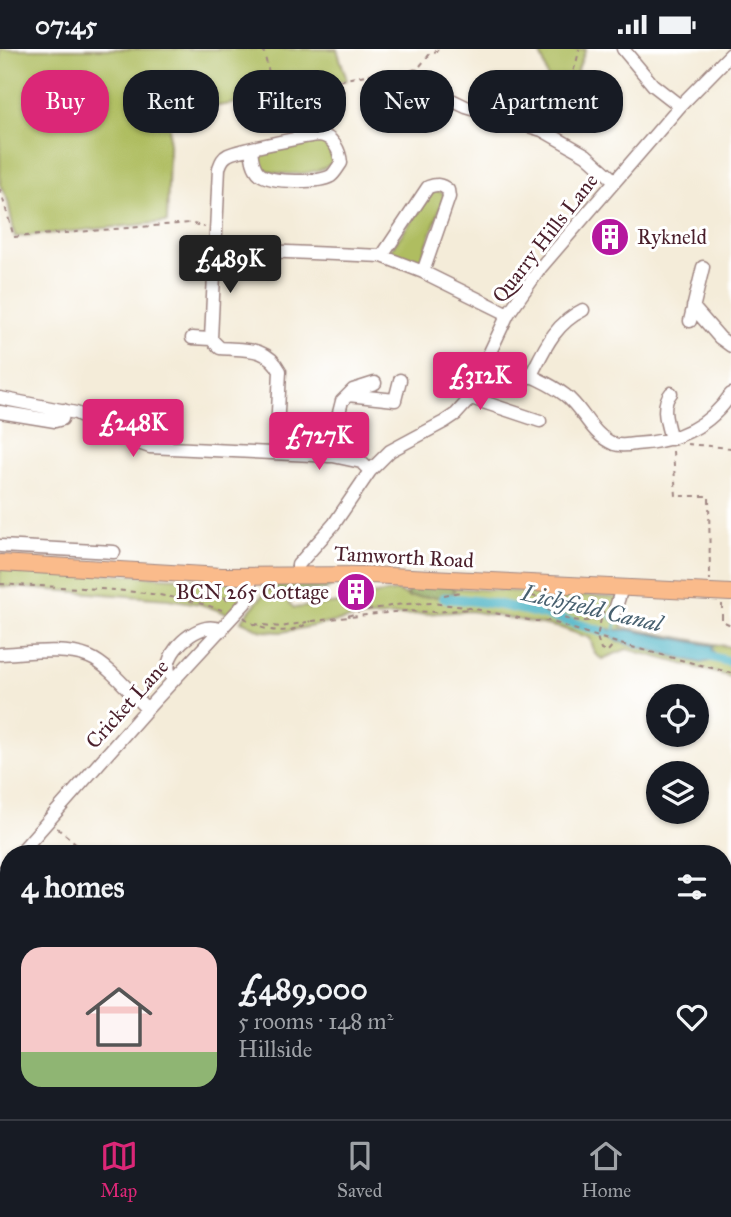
<!DOCTYPE html>
<meta charset="utf-8">
<style>
:root{--surface:#171b24;--page:#242831;--text:#f1f3f6;--muted:#9ea1a6;--line:#363941;--accent:#db2777}
body{margin:0;font-family:"IM FELL Great Primer",serif;background:var(--page);color:var(--text);height:100vh;display:flex;flex-direction:column;font-size:26px;white-space:nowrap}
*{box-sizing:border-box;margin:0}
p{font-size:23px;color:var(--muted)}
.icon{flex:none;width:38px;height:38px;fill:none;stroke:currentColor;stroke-width:2;stroke-linecap:round;stroke-linejoin:round}
.map{position:relative;flex:1;overflow:hidden}
.details{position:absolute;left:0px;top:796px;width:732px;height:275px;display:flex;flex-direction:column;background:var(--surface);border-radius:28px 28px 0 0;box-shadow:0 2px 5px #0004}
.details>*{flex:none}
.guide{position:absolute;left:21px;top:21px;width:690px;height:63px;display:flex;gap:14px}
.tools{position:absolute;left:646px;top:635px;display:grid;gap:14px}
.tools a{display:grid;place-items:center;width:63px;height:63px;border-radius:50%;background:var(--surface);box-shadow:0 2px 5px #0004;font-size:35px}
.price{position:absolute;translate:-50% -60px;padding:0 16px;border-radius:7px;background:var(--accent);color:#fff;font-size:23px;line-height:46px;filter:drop-shadow(0 2px 4px #0008)}
.price::after{content:'';position:absolute;left:50%;top:42px;width:21px;height:16px;margin-left:-10px;background:inherit;clip-path:polygon(0 0,100% 0,50% 100%)}
.price.current{background:#222;color:#fff}
ul{padding:0;list-style:none}
li{display:flex;align-items:center;gap:21px;height:175px;padding:0 21px}
li span{display:grid;place-items:center;flex:none;width:196px;height:140px;border-radius:21px;color:#555}
li>.icon{margin-inline-start:auto}
span .icon{width:84px;height:84px;fill:#fffc;stroke-width:1}
li b{font-size:30px}
h2{display:flex;justify-content:space-between;align-items:center;height:84px;padding:0 21px;font-size:30px}
.chip{padding:0 24px;border-radius:28px;background:var(--surface);box-shadow:0 2px 5px #0004;font-size:24px;line-height:63px}
.chip.current{background:var(--accent);color:#fff}
.status{display:flex;justify-content:space-between;align-items:center;height:49px;padding:0 35px;background:var(--surface);direction:ltr}
.status svg{height:19px;fill:currentColor}
.dock{display:flex;justify-content:space-around;align-items:center;height:98px;border-top:2px solid var(--line);background:var(--surface);font-size:19px;color:var(--muted)}
.dock a{display:grid;justify-items:center;gap:4px}
.dock .current{color:var(--accent)}
.map>svg:first-child{display:block}
.green{fill:#afbd60;stroke:#7c6e46;stroke-width:2}
.forest{fill:#8ba456;stroke:#6a6240;stroke-width:2}
.water{fill:#44b0c2;stroke:#476876;stroke-width:2}
.lines{fill:none;stroke-linecap:round;stroke-linejoin:round}
.stream{stroke:#44b0c2;stroke-width:2.5}
.canal{stroke:#44b0c2;stroke-width:10}
.minor-casing{stroke:#9f8682;stroke-width:15}
.major-casing{stroke:#9f8682;stroke-width:18}
.highway-casing{stroke:#9f8682;stroke-width:22}
.path{stroke:#9f8682;stroke-width:2;stroke-dasharray:5 5;stroke-linecap:butt}
.minor{stroke:#fff;stroke-width:12}
.major{stroke:#fabb8b;stroke-width:16}
.highway{stroke:#fabb8b;stroke-width:19}
.labels{text-anchor:middle;dominant-baseline:central;stroke-width:6;stroke-linejoin:round;paint-order:stroke}
.poi-label{font-size:21px;fill:#4a1f2b;stroke:#fff;text-anchor:start}
.street-label{font-size:21px;fill:#4a1f2b;stroke:#fff}
.water-label{font-size:23px;font-style:italic;fill:#47606f;stroke:#fff}
</style>
<div class="status"><b>07:45</b><svg viewBox="0 0 49 12"><path d="M0 12V9h3v3zM5 12V6h3v6zM10 12V3h3v9zM15 12V0h3v12zM26 1h20v11H26zM47 4h2v5h-2z"/></svg></div>
<div class="map">
<svg width="731" height="1070" viewBox="0 0 731 1070">
<rect width="100%" height="100%" fill="#fff"/>
<filter id="ink" filterUnits="userSpaceOnUse"><feTurbulence type="fractalNoise" baseFrequency=".0143" numOctaves="2"/><feDisplacementMap in="SourceGraphic" scale="14" xChannelSelector="R" yChannelSelector="G"/><feConvolveMatrix kernelMatrix="1 2 1 2 8 2 1 2 1" color-interpolation-filters="sRGB"/></filter>
<filter id="wash" filterUnits="userSpaceOnUse"><feTurbulence type="fractalNoise" baseFrequency=".00686" numOctaves="4" result="noise"/><feDisplacementMap in="SourceGraphic" scale="28" xChannelSelector="R" yChannelSelector="G"/><feGaussianBlur stdDeviation="1.57" result="paint"/><feColorMatrix in="noise" values="0 0 0 0 0 0 0 0 0 0 0 0 0 0 0 0 0 1.4 0 .05"/><feComposite in="paint" operator="in"/></filter>
<g filter="url(#wash)">
<rect width="100%" height="100%" fill="#f4ecd9"/>
<path class="green" d="M 0,0 L 337,0 L 347,31 L 272,49 L 170,64 L 167,173 L 15,188 L 8,152 L 0,136 Z
M 538,0 L 586,0 L 572,35 L 549,34 L 544,14 Z
M 316,93 L 325,94 L 331,99 L 332,114 C 319,127 272,129 259,117 L 257,102 Z
M 435,139 L 445,146 L 420,215 L 389,203 Z
M 0,518 L 228,532 L 237,540 L 241,549 L 229,565 L 200,555 L 168,550 L 0,537 Z
M 450,536 L 454,539 L 626,549 L 622,578 L 731,598 L 731,628 L 627,600 L 602,610 L 595,605 L 590,589 L 561,579 L 471,562 L 355,569 L 282,583 L 262,582 L 241,572 L 267,541 L 288,543 L 289,554 L 294,559 L 348,553 L 349,549 L 397,542 L 407,547 L 408,537 Z
M 731,1005 L 731,1070 L 659,1070 L 666,1062 L 723,1062 L 723,1012 Z"/>
<path class="forest" d="M 285,533 L 332,534 L 331,538 L 325,542 L 308,541 L 293,544 L 267,541 L 273,536 Z
M 409,536 L 450,536 L 454,539 L 454,543 L 444,548 L 408,548 Z"/>
<path class="water" d="M 595,577 L 612,581 L 630,581 L 714,597 L 712,600 L 715,605 L 720,607 L 719,610 L 701,614 L 620,593 L 610,587 L 593,582 Z"/>
<g class="lines">
<path class="stream" d="M 553,560 L 606,565 L 617,573 L 614,582"/>
<path class="canal" d="M 444,549 C 499,552 552,567 604,583
M 708,607 L 731,613"/>
</g>
</g>
<g filter="url(#ink)">
<g class="lines">
<defs>
<path id="minor" d="M 623,0 L 653,36 L 680,57
M 415,27 L 443,47 L 466,58 L 542,81 L 586,106 L 615,132
M 542,81 L 552,45 L 545,38
M 215,200 L 382,207 L 423,223 L 508,265
M 382,207 L 428,138 C 437,135 441,135 448,141 L 449,148 L 423,223
M 693,258 L 720,289 L 731,297
M 690,272 L 703,218
M 192,289 L 211,290 L 220,299 C 245,301 267,297 280,322 L 276,403
M 211,290 L 219,119 C 221,114 222,109 228,106 C 233,102 312,86 319,86 C 333,87 340,102 341,114 C 338,118 335,124 331,127 C 319,134 271,134 260,125 C 253,119 252,109 251,100
M 487,308 C 511,319 544,330 565,346 C 584,360 590,385 614,395 C 620,397 629,396 635,395 C 675,393 709,379 731,345
M 530,328 C 544,301 554,275 583,261
M 671,344 C 660,357 667,375 671,390
M 348,346 L 395,351 L 400,331
M 468,348 L 540,372
M 0,349 L 76,364 L 136,393 L 150,398 L 333,407 L 361,413 L 370,422
M 0,363 L 55,372 L 62,370 L 64,361
M 328,407 L 342,352 L 353,341 L 375,334
M 0,497 L 114,503
M 298,526 L 298,516 L 334,475 L 370,422 L 390,402 L 444,373 L 456,365 L 466,354 L 508,265 L 541,218 L 680,57 L 731,5
M 614,564 L 622,539
M 0,605 C 27,604 63,598 89,608 C 109,616 131,645 147,660
M 174,631 C 156,613 186,583 206,579 C 211,578 217,579 222,581
M 19,805 L 147,660 L 245,554 L 249,543 L 251,526
M 0,826 L 9,816"/>
<path id="major" d="M 0,514 L 222,527 L 370,526 L 731,544"/>
<path id="highway" d="M 723,966 L 731,958
M 723,985 L 731,977
M 619,1070 L 626,1062
M 640,1070 L 648,1062"/>
</defs>
<use href="#minor" class="minor-casing"/>
<use href="#major" class="major-casing"/>
<use href="#highway" class="highway-casing"/>
<path class="path" d="M 263,0 L 273,39 L 281,44 L 291,80
M 420,17 L 429,6 L 440,0
M 561,37 C 573,28 577,14 579,0
M 281,44 L 379,23 L 401,26 L 405,24
M 0,140 L 14,188 L 190,174 L 205,178
M 687,395 L 731,399
M 673,402 L 676,447 L 709,447 L 710,531
M 0,535 C 74,540 152,537 222,561
M 219,539 L 229,555
M 444,546 L 460,543
M 532,547 L 536,548 C 541,553 547,560 552,564 C 565,572 589,575 602,568 L 607,549
M 722,555 L 722,572 L 731,576
M 348,567 L 360,562 L 403,555 L 432,554 L 465,558 L 533,572 L 549,572 L 620,595 L 731,624
M 244,568 C 260,584 293,587 310,572
M 601,570 L 597,588 L 601,601 L 607,603 L 614,595
M 312,572 L 404,562 L 436,563 L 470,560
M 254,575 L 281,578 L 307,573
M 57,779 L 89,805"/>
<use href="#minor" class="minor"/>
<use href="#major" class="major"/>
<use href="#highway" class="highway"/>
</g>
</g>
<defs>
<symbol id="building-disc" viewBox="-11 -11 22 22"><circle r="9.5" fill="#b5179e" stroke="#fff"/><path d="M-4-6H4V6H1V3H-1V6H-4ZM-2.5-4.3h1.7v1.8h-1.7ZM.8-4.3h1.7v1.8H.8ZM-2.5-1h1.7V.8h-1.7ZM.8-1h1.7V.8H.8Z" fill="#fff"/></symbol>
</defs>
<g fill-rule="evenodd">
<use href="#building-disc" x="588" y="166" width="44" height="44"/>
<use href="#building-disc" x="334" y="521" width="44" height="44"/>
</g>
<g class="labels">
<g class="poi-label">
<text x="637" y="188">Rykneld</text>
<text x="329" y="543" text-anchor="end">BCN 265 Cottage</text>
</g>
<g class="street-label">
<text transform="translate(545 189) rotate(-52)">Quarry Hills Lane</text>
<text transform="translate(404 508) rotate(3)">Tamworth Road</text>
<text transform="translate(127 655) rotate(-48)">Cricket Lane</text>
</g>
<g class="water-label">
<text transform="translate(592 559) rotate(13)">Lichfield Canal</text>
</g>
</g>
</svg>
<div class="tools">
<a><svg class="icon" aria-label="locate" viewBox="0 0 24 24"><circle cx="12" cy="12" r="6"/><path d="M12 2v4M12 18v4M2 12h4M18 12h4"/></svg></a>
<a><svg class="icon" aria-label="layers" viewBox="0 0 24 24"><path d="M12 4l9 5-9 5-9-5zM3 14l9 5 9-5"/></svg></a>
</div>
<b class="price current" style="left:230px;top:246px">£489K</b>
<b class="price" style="left:480px;top:363px">£312K</b>
<b class="price" style="left:133px;top:410px">£248K</b>
<b class="price" style="left:319px;top:423px">£727K</b>
<div class="guide">
<a class="chip current">Buy</a>
<a class="chip">Rent</a>
<a class="chip">Filters</a>
<a class="chip">New</a>
<a class="chip">Apartment</a>
</div>
<section class="details">
<h2>4 homes<svg class="icon" aria-label="filters" viewBox="0 0 24 24"><path d="M4 7h16M4 17h16"/><circle cx="9" cy="7" r="2"/><circle cx="15" cy="17" r="2"/></svg></h2>
<ul>
<li><span style="background:linear-gradient(#f6c9c9 75%,#8fb573 0)"><svg class="icon" aria-label="home" viewBox="0 0 24 24"><path d="M3 11l9-7 9 7M6 9v11h12V9"/></svg></span><div><b>£489,000</b><p>5 rooms · 148 m²</p><p>Hillside</p></div><svg class="icon" aria-label="heart" viewBox="0 0 24 24"><path d="M12 20l-8-8c-3-5 5-10 8-4 3-6 11-1 8 4z"/></svg></li>
</ul>
</section>
</div>
<nav class="dock">
<a class="current"><svg class="icon" aria-label="map" viewBox="0 0 24 24"><path d="M3 6l6-2 6 2 6-2v14l-6 2-6-2-6 2zM9 4v14M15 6v14"/></svg>Map</a>
<a><svg class="icon" aria-label="saved" viewBox="0 0 24 24"><path d="M7 4h10v16l-5-4-5 4z"/></svg>Saved</a>
<a><svg class="icon" aria-label="home" viewBox="0 0 24 24"><path d="M3 11l9-7 9 7M6 9v11h12V9"/></svg>Home</a>
</nav>
